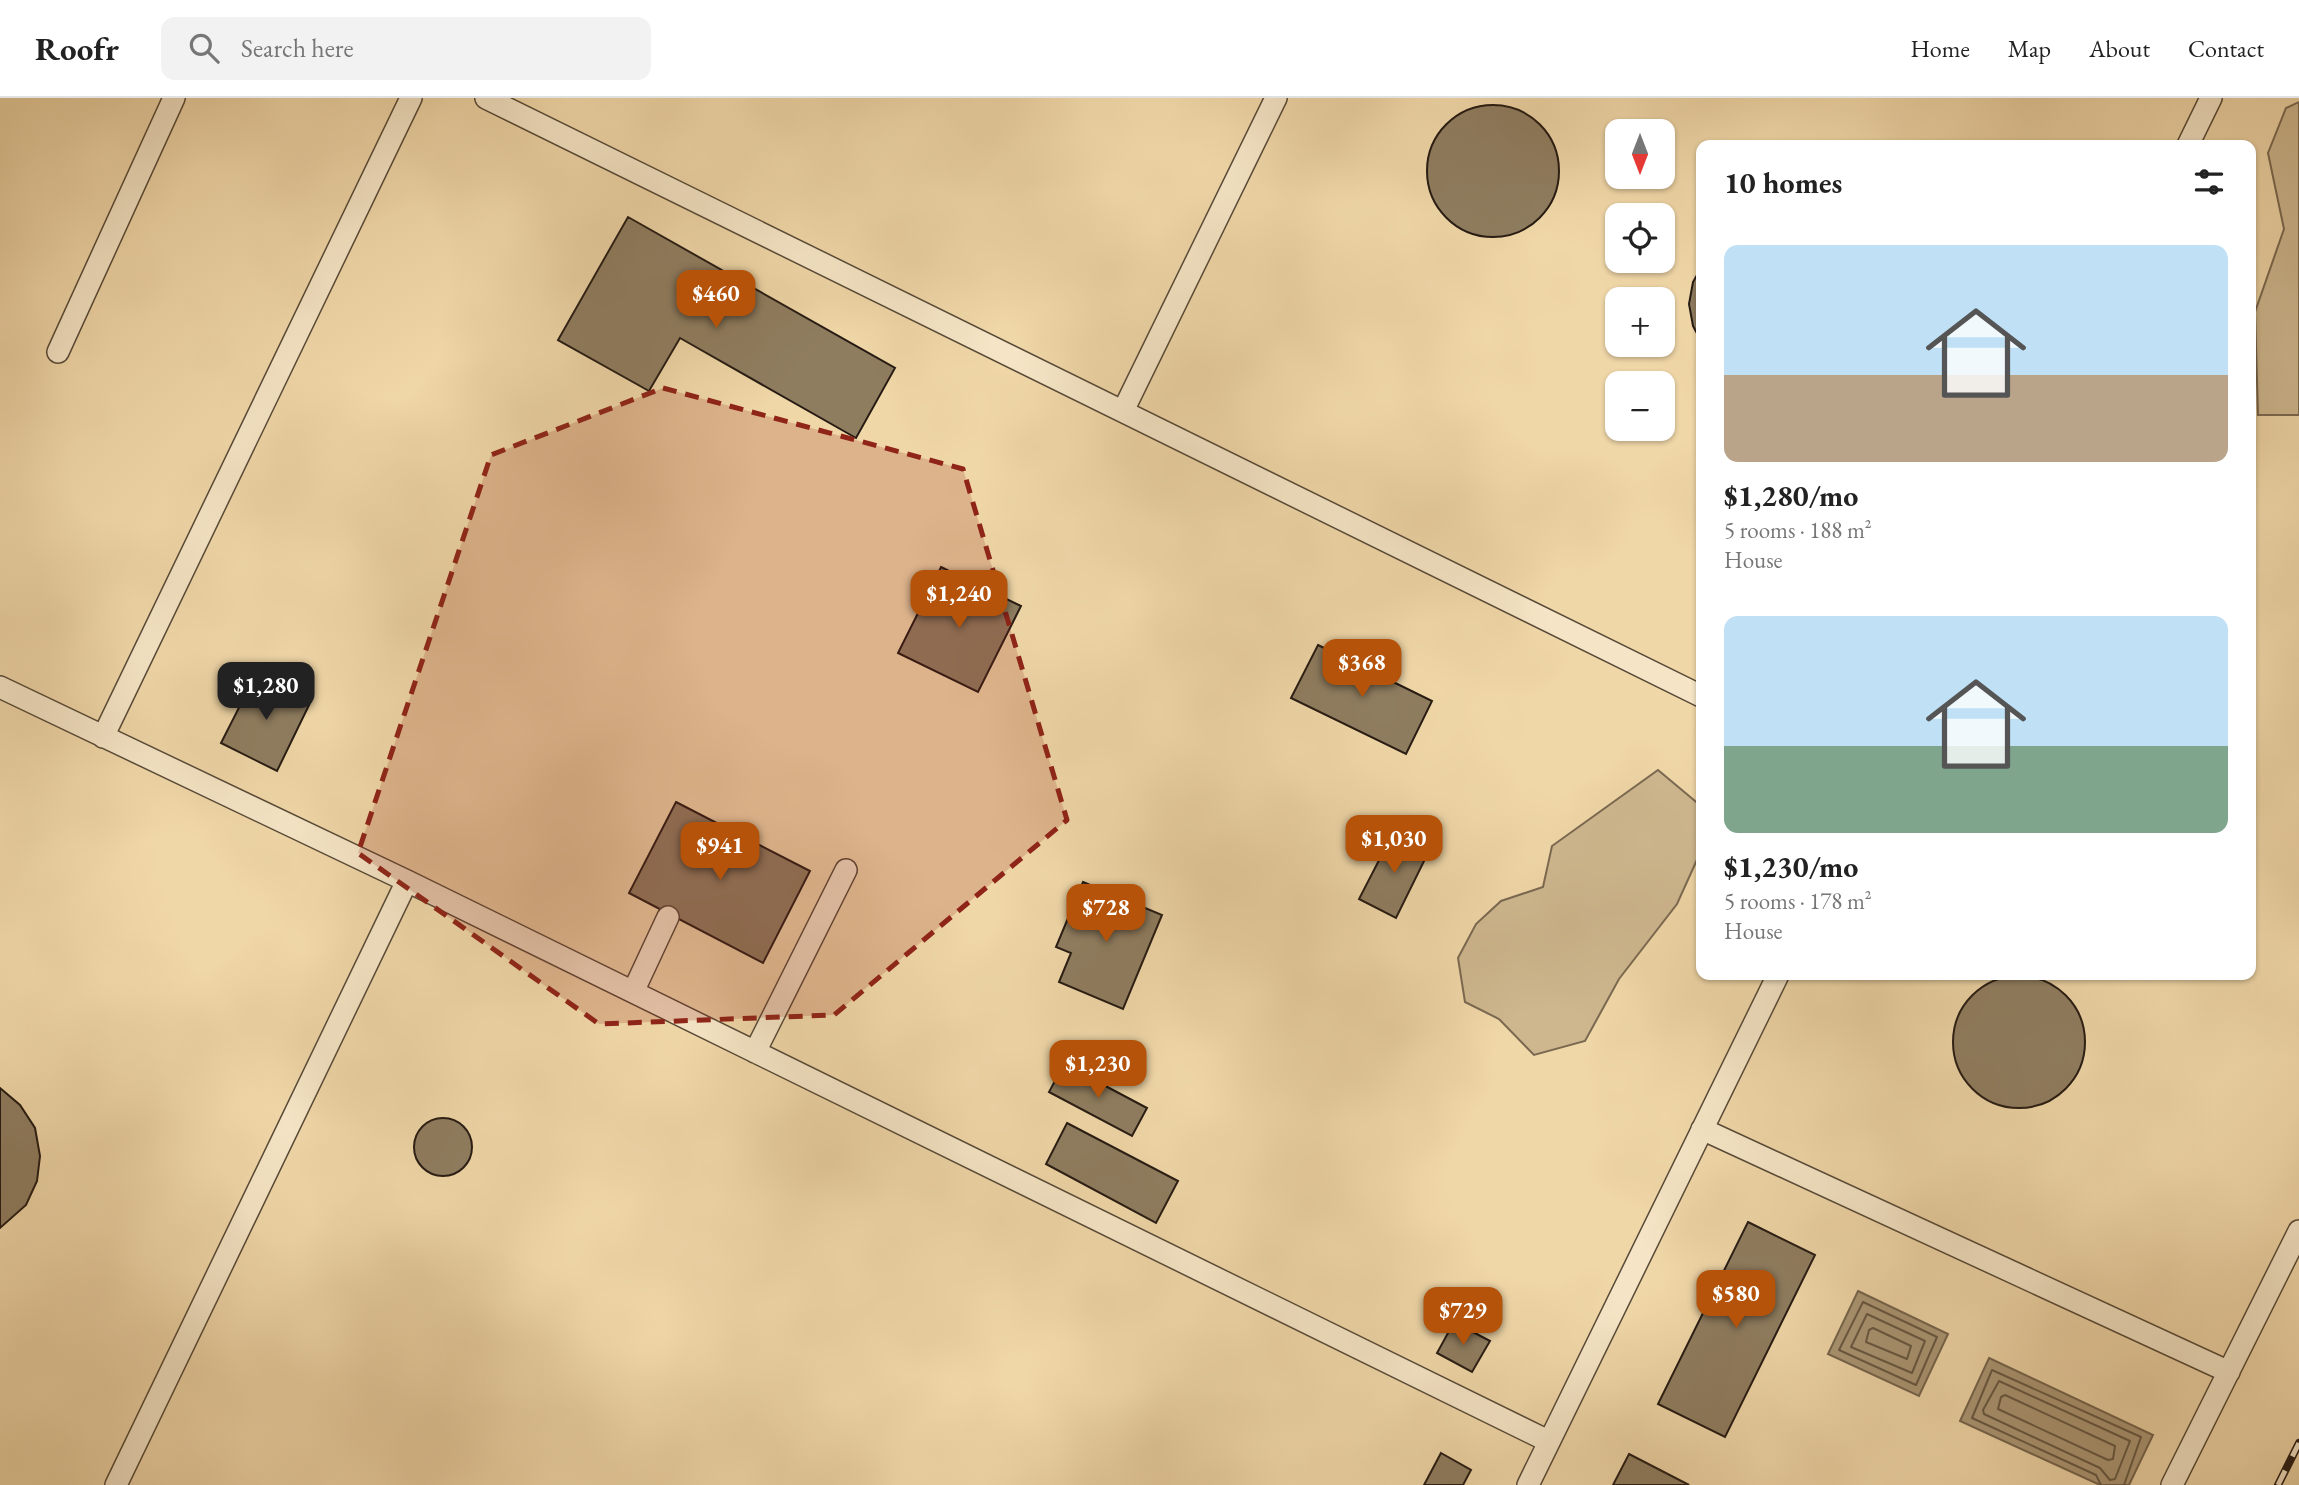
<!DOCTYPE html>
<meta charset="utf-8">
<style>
:root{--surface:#fff;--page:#f2f2f2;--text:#222;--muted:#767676;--line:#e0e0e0;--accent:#b45309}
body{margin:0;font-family:"EB Garamond",serif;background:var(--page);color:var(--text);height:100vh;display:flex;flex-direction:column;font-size:26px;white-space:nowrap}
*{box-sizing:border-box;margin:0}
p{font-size:23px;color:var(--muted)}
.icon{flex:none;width:38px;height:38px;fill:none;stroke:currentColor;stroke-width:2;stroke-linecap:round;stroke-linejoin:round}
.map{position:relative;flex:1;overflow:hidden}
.sheet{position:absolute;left:1696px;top:42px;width:560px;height:840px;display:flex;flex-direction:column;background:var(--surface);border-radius:14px;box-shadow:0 2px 5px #0004}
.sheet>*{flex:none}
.needle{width:46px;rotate:180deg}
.fabs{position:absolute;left:1605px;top:21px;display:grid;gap:14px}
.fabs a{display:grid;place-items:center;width:70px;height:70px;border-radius:14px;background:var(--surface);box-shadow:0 2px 5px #0004;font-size:35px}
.price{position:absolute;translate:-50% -60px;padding:0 16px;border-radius:14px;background:var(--accent);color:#fff;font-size:23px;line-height:46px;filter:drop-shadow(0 2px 4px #0008)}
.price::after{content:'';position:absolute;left:50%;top:42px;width:21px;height:16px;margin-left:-10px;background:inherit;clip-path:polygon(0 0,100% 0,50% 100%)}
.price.on{background:#222;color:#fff}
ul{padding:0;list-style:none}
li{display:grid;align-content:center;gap:14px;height:371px;padding:0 28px}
li span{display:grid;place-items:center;height:217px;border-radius:14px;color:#555}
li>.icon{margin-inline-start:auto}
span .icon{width:126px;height:126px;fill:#fffc;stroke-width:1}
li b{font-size:30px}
h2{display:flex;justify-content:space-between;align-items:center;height:84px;padding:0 28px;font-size:30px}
header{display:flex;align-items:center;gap:42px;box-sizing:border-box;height:98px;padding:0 35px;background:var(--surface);border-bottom:2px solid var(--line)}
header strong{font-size:33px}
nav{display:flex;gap:38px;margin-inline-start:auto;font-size:24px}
.search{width:490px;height:63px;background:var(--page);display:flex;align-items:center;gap:18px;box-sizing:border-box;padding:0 24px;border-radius:14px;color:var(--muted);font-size:26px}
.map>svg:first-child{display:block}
.green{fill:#ceb78f;stroke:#7a6951;stroke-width:2}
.water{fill:#ab9775;stroke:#76654e;stroke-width:2}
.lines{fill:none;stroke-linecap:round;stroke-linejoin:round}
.shore{stroke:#685944;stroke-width:2}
.building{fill:#8f7d60;stroke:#261b13;stroke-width:2}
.service-casing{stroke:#584a38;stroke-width:24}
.service{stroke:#f5e5c6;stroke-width:21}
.rail-casing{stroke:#261b13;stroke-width:8}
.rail{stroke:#f5e5c6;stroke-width:5;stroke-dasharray:16;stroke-linecap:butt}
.marked{fill:#8f2418;fill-opacity:0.2;stroke:#8f2418;stroke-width:5;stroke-dasharray:14 9;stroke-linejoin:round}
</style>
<header>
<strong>Roofr</strong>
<div class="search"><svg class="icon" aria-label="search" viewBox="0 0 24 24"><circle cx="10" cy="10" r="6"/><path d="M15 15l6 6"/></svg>Search here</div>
<nav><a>Home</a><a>Map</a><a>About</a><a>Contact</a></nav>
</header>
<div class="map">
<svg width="2299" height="1387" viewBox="0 0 2299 1387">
<rect width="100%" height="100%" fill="#f0d7a8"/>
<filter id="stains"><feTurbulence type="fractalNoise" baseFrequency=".00286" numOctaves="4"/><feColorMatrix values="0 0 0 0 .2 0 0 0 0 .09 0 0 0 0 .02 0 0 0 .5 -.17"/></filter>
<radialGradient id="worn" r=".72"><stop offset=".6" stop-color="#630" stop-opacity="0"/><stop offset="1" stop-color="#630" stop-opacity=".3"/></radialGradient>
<path class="green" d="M 2299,4 L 2299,317 L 2258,317 L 2255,214 L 2284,131 L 2268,55 L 2286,10 Z
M 1658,672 L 1701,708 L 1701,753 L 1677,806 L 1619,881 L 1585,943 L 1534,957 L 1499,921 L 1465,904 L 1458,860 L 1476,826 L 1501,803 L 1543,789 L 1552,748 Z"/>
<path class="water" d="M 1858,1193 L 1948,1236 L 1919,1298 L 1828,1256 Z
M 1989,1260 L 2153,1337 L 2129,1387 L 2100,1387 L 1960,1323 Z"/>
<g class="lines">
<path class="shore" d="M 1863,1204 L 1937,1239 L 1916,1287 L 1839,1252 Z
M 1867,1216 L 1925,1243 L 1912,1275 L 1851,1249 Z
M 1873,1230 L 1911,1248 L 1907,1261 L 1866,1244 L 1869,1232 Z
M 1999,1283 L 2130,1343 L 2115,1381 L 2110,1382 L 2100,1370 L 1984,1316 L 1983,1312 Z
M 2005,1297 L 2115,1348 L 2113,1361 L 2108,1362 L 1998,1311 L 2001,1299 Z
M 2101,1387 L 2096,1377 L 1972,1320 L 1992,1272 L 2141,1339 L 2124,1387"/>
</g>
<path class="building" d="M1427 73a66 66 0 1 1 132 0a66 66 0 1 1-132 0Z
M 628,119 L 895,270 L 856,340 L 680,240 L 649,293 L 558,242 Z
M 1701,170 L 1701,243 L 1693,228 L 1689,206 L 1693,184 Z
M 941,469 L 1021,508 L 978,594 L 898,555 Z
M 1318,547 L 1432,603 L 1406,656 L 1291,600 Z
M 256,576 L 311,603 L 277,673 L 221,645 Z
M 676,704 L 810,773 L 763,865 L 629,795 Z
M 1393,735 L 1429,753 L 1396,820 L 1359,801 Z
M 1083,784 L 1162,817 L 1123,911 L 1059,884 L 1071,855 L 1056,849 Z
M1953 944a66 66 0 1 1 132 0a66 66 0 1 1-132 0Z
M 1064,966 L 1147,1010 L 1132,1038 L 1049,994 Z
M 0,990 L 20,1007 L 35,1030 L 40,1058 L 37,1083 L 26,1107 L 0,1130 Z
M414 1049a29 29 0 1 1 58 0a29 29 0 1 1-58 0Z
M 1067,1025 L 1178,1083 L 1156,1125 L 1046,1066 Z
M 1748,1124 L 1815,1157 L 1725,1339 L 1658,1306 Z
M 1454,1224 L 1490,1243 L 1472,1274 L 1437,1255 Z
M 1441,1355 L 1471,1372 L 1463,1387 L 1424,1387 Z
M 1629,1356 L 1689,1387 L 1613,1387 Z"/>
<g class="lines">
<defs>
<path id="service" d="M 486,0 L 1701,598
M 2188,47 L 2211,0
M 58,254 L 174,0
M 1123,313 L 1276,0
M 0,589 L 407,783 L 1548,1343
M 103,639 L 411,0
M 633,894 L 668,819
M 755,954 L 846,772
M 1702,1031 L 2229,1274
M 116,1387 L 407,783
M 1528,1387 L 1778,877
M 2172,1387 L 2299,1133"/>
</defs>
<use href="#service" class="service-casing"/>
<use href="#service" class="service"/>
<defs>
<path id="rail" d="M 2278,1387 L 2299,1345"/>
</defs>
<use href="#rail" class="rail-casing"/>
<use href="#rail" class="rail"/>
</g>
<path class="marked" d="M 663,290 L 963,371 L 1067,722 L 834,917 L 599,926 L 358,755 L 491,357 Z"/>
<rect width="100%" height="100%" filter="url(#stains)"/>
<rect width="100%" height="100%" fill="url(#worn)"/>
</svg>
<div class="fabs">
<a><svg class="needle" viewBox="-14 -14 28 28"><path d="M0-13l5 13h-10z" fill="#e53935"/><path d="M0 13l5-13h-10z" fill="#767676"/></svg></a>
<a><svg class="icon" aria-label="locate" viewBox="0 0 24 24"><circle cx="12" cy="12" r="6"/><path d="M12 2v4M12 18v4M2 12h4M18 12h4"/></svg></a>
<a>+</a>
<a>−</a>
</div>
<b class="price" style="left:716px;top:232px">$460</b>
<b class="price" style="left:959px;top:532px">$1,240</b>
<b class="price" style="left:1362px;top:601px">$368</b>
<b class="price on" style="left:266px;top:624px">$1,280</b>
<b class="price" style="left:1394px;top:777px">$1,030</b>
<b class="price" style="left:720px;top:784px">$941</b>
<b class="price" style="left:1106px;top:846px">$728</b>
<b class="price" style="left:1098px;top:1002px">$1,230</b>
<b class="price" style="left:1736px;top:1232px">$580</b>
<b class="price" style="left:1463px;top:1249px">$729</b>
<section class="sheet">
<h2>10 homes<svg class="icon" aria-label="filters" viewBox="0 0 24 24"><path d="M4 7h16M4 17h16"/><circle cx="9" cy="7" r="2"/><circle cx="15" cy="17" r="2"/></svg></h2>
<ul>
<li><span style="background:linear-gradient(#bfe0f5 60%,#b9a48a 0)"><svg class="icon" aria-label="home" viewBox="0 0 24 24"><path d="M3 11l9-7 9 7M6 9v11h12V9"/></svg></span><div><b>$1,280/mo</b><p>5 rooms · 188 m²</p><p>House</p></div></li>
<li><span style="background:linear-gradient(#bfe0f5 60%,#7fa58c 0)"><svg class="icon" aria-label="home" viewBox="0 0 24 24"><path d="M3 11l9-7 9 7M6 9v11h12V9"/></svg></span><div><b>$1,230/mo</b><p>5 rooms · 178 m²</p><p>House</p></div></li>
</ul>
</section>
</div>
